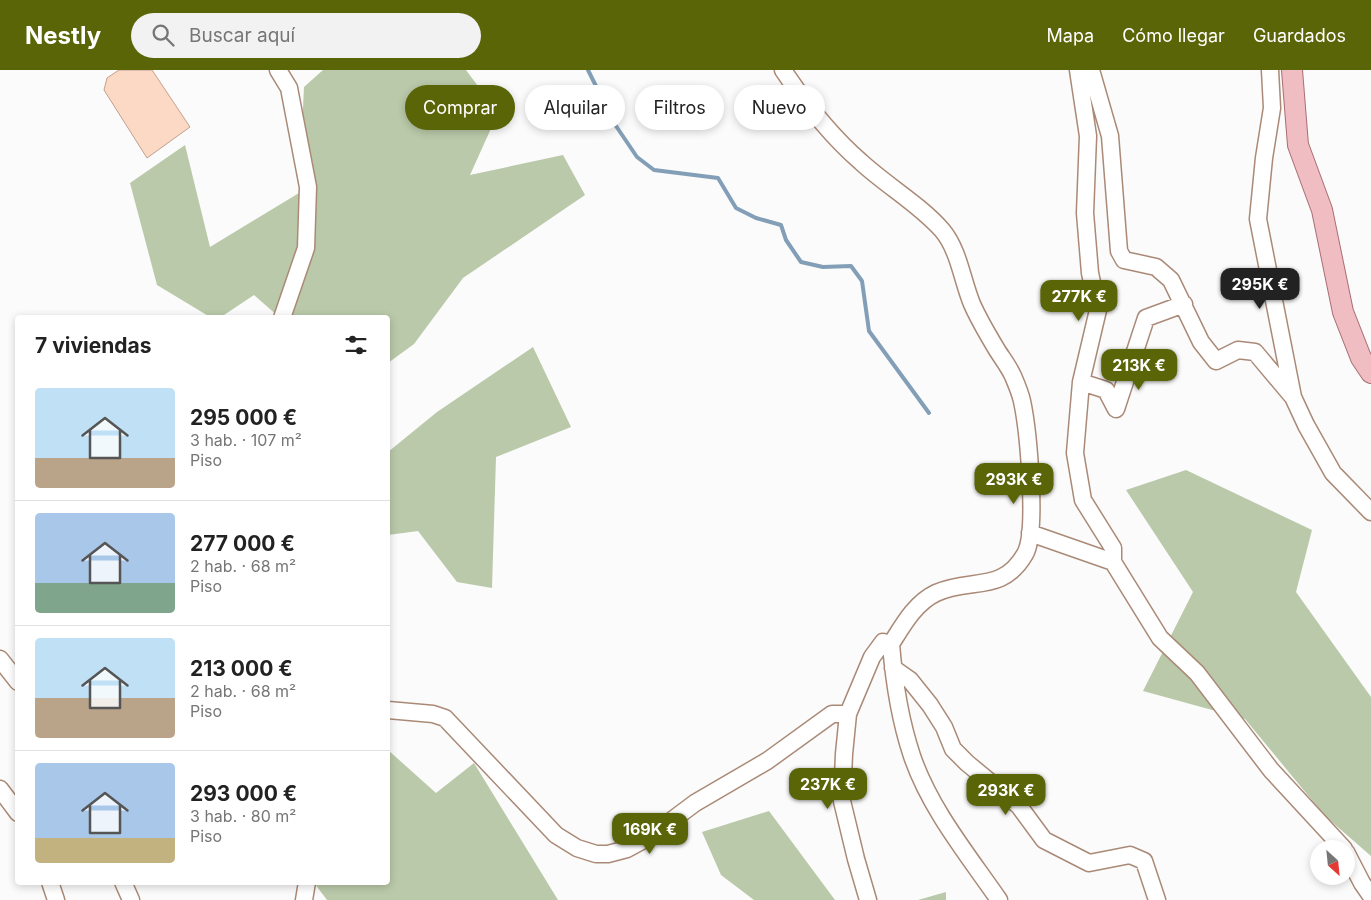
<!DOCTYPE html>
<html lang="es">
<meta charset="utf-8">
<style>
:root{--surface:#fff;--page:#f2f2f2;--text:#222;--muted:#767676;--line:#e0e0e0;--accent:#5a6507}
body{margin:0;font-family:Inter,sans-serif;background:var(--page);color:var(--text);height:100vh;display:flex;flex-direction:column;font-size:19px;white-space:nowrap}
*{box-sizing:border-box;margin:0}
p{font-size:16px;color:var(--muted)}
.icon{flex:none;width:28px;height:28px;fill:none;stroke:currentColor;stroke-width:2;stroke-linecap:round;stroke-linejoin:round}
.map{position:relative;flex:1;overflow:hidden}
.sheet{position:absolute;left:15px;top:245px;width:375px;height:570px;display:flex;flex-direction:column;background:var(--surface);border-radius:5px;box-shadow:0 2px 8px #0003}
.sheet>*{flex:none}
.banner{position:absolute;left:405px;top:15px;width:475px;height:45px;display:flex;gap:10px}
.needle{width:32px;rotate:153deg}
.controls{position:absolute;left:1310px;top:770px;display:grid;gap:10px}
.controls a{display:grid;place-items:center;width:45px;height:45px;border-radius:50%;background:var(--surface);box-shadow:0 2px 8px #0003;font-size:25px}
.price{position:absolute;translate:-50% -42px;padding:0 11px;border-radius:10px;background:var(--accent);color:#fff;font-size:16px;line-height:32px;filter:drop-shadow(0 1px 2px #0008)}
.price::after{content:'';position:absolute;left:50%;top:30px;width:15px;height:11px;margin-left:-8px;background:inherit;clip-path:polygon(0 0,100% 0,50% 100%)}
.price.active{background:#222;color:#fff}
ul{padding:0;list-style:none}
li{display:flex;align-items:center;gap:15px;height:125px;padding:0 20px}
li+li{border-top:1px solid var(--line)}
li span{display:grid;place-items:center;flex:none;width:140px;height:100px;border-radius:5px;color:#555}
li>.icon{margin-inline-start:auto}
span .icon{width:60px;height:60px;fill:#fffc;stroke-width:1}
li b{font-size:21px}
h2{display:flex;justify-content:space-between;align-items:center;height:60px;padding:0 20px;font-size:21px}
.tag{padding:0 18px;border-radius:22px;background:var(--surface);box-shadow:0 2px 8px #0003;font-size:18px;line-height:45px}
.tag.active{background:var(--accent);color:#fff}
header{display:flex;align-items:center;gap:30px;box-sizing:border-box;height:70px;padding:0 25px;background:var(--accent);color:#fff}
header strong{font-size:24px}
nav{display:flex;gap:28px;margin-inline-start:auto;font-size:18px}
.search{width:350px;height:45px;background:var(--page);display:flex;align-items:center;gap:12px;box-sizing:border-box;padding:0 18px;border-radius:28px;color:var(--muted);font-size:19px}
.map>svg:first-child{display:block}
.forest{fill:#bac9a9}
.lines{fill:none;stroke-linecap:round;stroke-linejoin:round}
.stream{stroke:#839fb7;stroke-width:4}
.building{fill:#fbd9c4;stroke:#c1a08d}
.minor-casing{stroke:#aa8a77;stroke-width:19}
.major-casing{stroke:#aa6f72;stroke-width:22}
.minor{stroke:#fff;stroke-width:16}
.major{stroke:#f0bdc3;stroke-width:20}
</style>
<header>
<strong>Nestly</strong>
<div class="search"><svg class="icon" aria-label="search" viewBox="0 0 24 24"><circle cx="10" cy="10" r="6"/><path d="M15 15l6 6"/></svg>Buscar aquí</div>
<nav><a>Mapa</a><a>Cómo llegar</a><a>Guardados</a></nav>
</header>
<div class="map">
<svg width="1371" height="830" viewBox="0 0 1371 830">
<rect width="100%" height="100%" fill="#fbfbfb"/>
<path class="forest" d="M 323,0 L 466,0 L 498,43 L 470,105 L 563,85 L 585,125 L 463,208 L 414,274 L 388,293 L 388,248 L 279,247 L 254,225 L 221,247 L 210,247 L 157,215 L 130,113 L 185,75 L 210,177 L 299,123 L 304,17 Z
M 533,277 L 571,357 L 496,387 L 492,518 L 457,512 L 418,461 L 388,465 L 388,382 L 437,342 Z
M 1186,400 L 1312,460 L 1296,522 L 1371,627 L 1371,786 L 1325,746 L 1245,649 L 1143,621 L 1193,522 L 1126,420 Z
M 388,680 L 436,723 L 474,693 L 558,830 L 327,830 L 315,814 L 316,813 L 388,812 Z
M 769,741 L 835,830 L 754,830 L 721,805 L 702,762 Z
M 946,822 L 946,830 L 918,830 Z"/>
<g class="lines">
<path class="stream" d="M 588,0 L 616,56 L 637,87 L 654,100 L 718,108 L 736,138 L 756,148 L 781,155 L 786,170 L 801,192 L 823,197 L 851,196 L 862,211 L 869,261 L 929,343"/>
</g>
<path class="building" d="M 119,0 L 152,0 L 190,57 L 147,88 L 104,20 L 107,8 Z"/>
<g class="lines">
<defs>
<path id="minor" d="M 278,0 L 289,18 L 308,117 L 306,178 L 282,248
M 783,0 C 805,33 831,66 861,92 C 887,116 919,134 942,160 C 959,180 962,210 972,234 C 979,250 988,265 997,280 C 1002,288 1009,297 1013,306 C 1016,313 1020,322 1022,331 C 1028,359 1038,462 1025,484 C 1002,524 971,507 936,523 C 915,533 903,555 891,574 C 894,612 900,650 912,686 C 930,739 968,785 999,830
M 1078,0 L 1088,66 L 1085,143 L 1090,203 L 1098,240 L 1081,312 L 1075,383 L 1083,430 L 1113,478 L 1113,492
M 1091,0 L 1110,66 L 1119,181 L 1124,190 L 1156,197 L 1171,210 L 1201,272 L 1216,291 L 1238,280 L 1255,282 L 1292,326
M 1270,0 L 1272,38 L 1264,88 L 1258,149 L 1293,327 L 1306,355 L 1333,403 L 1371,442
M 1081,312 L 1106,320 L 1116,339 L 1146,248 L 1184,234
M 1030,463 L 1113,492 L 1160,568 L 1197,603 L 1271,700 L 1344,779
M 0,589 L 18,612
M 893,598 L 910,610 L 930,635 L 944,657 L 953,679 L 967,693 L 1019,736 L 1044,770 L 1089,793 L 1130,785 L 1144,791 L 1157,830
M 388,640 L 433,644 L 445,648 L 556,765 L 577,778 L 596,784 L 608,784 L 627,779 L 651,766 L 695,733 L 767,691 L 832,644 L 848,644 L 872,587 L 883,572 L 891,574
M 848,644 L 844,684 L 842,731 L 856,789 L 868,830
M 0,719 L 18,743
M 1346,782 L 1362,813 L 1371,826
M 50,812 L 56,830
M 123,812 L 131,830
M 304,830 L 307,812"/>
<path id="major" d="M 1292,0 L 1298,75 L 1322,140 L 1343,242 L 1361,288 L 1371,303"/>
</defs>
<use href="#minor" class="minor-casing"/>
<use href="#major" class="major-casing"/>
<use href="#minor" class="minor"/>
<use href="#major" class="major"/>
</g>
</svg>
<div class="controls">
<a><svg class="needle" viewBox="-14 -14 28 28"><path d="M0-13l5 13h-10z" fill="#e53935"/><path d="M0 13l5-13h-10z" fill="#767676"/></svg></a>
</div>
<b class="price active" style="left:1260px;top:240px">295K €</b>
<b class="price" style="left:1079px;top:252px">277K €</b>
<b class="price" style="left:1139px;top:321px">213K €</b>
<b class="price" style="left:1014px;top:435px">293K €</b>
<b class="price" style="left:828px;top:740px">237K €</b>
<b class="price" style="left:1006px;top:746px">293K €</b>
<b class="price" style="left:650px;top:785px">169K €</b>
<div class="banner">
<a class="tag active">Comprar</a>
<a class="tag">Alquilar</a>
<a class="tag">Filtros</a>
<a class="tag">Nuevo</a>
</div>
<section class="sheet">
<h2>7 viviendas<svg class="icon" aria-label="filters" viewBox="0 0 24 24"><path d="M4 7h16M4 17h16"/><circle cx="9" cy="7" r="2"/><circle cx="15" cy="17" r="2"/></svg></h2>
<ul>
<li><span style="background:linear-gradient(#bfe0f5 70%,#b9a48a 0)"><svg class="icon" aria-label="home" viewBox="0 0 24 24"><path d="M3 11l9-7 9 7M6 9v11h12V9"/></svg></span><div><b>295 000 €</b><p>3 hab. · 107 m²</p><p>Piso</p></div></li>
<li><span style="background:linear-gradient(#a9c7e8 70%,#7fa58c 0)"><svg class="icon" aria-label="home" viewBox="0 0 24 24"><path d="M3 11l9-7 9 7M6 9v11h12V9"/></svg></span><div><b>277 000 €</b><p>2 hab. · 68 m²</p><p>Piso</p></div></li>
<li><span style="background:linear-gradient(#bfe0f5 60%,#b9a48a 0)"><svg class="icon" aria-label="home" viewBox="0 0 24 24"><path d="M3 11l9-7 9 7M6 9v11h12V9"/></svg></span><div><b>213 000 €</b><p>2 hab. · 68 m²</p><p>Piso</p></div></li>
<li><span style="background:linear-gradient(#a9c7e8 75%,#c2b280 0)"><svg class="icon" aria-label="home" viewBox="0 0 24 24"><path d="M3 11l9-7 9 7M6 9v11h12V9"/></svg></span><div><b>293 000 €</b><p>3 hab. · 80 m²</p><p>Piso</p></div></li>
</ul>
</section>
</div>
